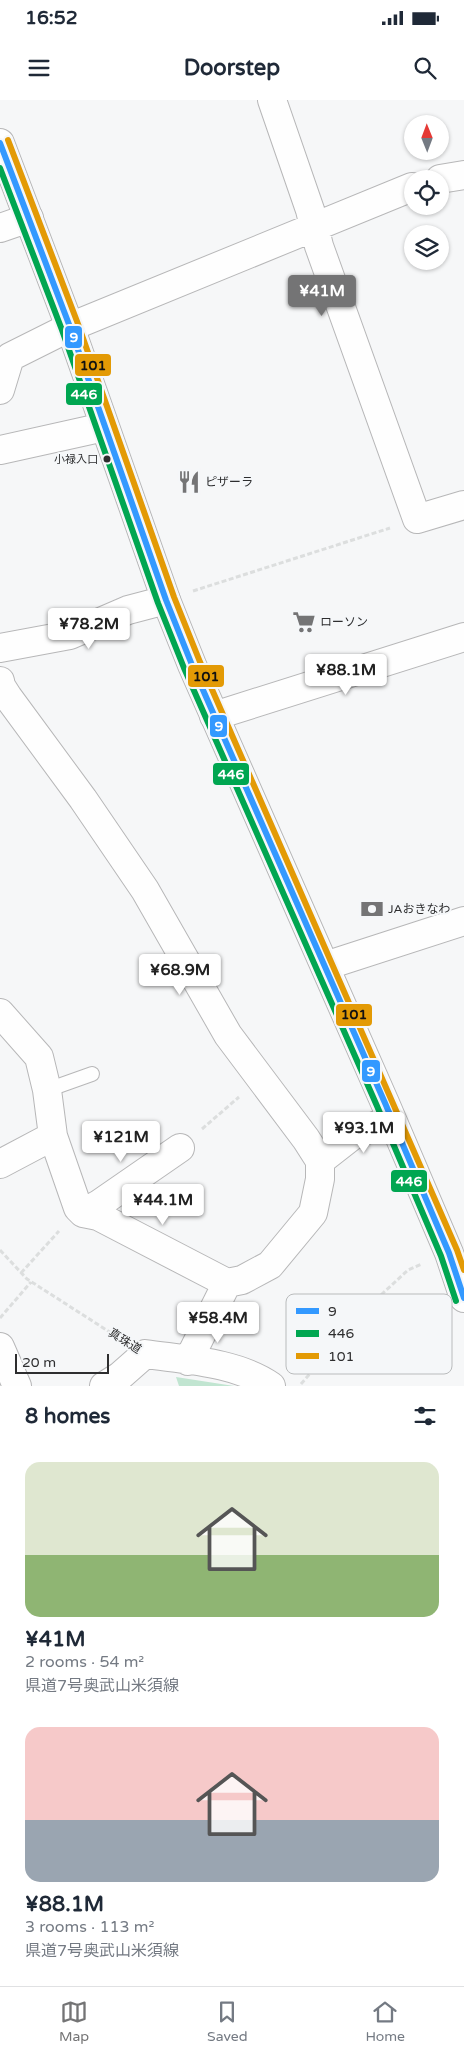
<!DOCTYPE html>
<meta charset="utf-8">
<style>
:root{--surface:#fff;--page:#f6f6f7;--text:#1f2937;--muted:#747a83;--line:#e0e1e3;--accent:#747475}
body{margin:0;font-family:"Varela Round","Noto Sans JP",sans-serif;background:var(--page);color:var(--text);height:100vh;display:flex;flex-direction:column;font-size:19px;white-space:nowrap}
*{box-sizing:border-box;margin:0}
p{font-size:16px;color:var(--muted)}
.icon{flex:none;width:28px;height:28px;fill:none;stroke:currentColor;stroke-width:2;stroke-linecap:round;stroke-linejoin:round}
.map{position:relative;height:1286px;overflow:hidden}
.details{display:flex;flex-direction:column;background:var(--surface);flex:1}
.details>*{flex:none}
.needle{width:32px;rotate:359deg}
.tools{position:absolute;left:404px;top:15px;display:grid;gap:10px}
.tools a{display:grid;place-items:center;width:45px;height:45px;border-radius:50%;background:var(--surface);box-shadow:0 1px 4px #0004;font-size:25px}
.scale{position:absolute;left:15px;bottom:12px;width:94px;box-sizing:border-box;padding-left:5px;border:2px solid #2e2e2f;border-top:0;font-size:14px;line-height:18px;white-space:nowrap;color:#2e2e2f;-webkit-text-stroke:4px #f5f7f9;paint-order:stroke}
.price{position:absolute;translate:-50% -42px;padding:0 11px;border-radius:5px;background:#fff;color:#222;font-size:16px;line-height:32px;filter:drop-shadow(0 1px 2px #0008)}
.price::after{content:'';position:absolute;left:50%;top:30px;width:15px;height:11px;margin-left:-8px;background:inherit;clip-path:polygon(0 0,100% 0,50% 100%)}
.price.current{background:var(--accent);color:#fff}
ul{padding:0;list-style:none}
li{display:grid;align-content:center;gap:10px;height:265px;padding:0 25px}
li span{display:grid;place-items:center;height:155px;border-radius:15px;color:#555}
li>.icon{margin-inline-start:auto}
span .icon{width:90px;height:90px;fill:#fffc;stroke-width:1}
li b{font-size:21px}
h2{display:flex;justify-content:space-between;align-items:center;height:60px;padding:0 25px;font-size:21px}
.status{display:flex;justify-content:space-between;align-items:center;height:35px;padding:0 25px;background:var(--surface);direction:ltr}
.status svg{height:14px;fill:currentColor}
header{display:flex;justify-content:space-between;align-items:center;height:65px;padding:0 25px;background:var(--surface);font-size:22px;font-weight:700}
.tabs{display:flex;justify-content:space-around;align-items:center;height:70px;border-top:1px solid var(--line);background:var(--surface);font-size:14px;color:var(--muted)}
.tabs a{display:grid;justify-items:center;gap:2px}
.tabs .current{color:var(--accent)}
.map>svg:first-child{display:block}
.green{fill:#c1e5d1}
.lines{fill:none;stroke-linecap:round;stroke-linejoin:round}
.lane-casing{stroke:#b7b7b8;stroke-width:16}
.street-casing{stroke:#b7b7b8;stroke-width:30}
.primary-casing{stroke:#b7b7b8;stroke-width:30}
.path{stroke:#dcdede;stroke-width:3;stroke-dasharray:5 2.5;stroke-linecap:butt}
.lane{stroke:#fefefe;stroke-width:14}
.street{stroke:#fefefe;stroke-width:28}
.primary{stroke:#fefefe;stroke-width:28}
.bus-1-casing{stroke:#f5f7f9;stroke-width:10}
.bus-2-casing{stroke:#f5f7f9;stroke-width:10}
.bus-3-casing{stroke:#f5f7f9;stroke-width:10}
.bus-1{stroke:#39f;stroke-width:6}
.bus-2{stroke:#00a651;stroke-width:6}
.bus-3{stroke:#e39a05;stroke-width:6}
.bus-dot{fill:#2e2e2f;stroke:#f5f7f9;stroke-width:2}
.labels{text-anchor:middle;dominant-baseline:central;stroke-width:4;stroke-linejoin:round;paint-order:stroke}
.bus-label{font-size:11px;fill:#2e2e2f;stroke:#f5f7f9;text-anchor:end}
.poi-label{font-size:12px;fill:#2e2e2f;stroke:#f5f7f9;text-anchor:start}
.street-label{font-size:12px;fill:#2e2e2f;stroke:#f5f7f9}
.key{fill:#f5f7f9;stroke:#b9bbbc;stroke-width:1}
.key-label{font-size:14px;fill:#2e2e2f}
.line-badge{stroke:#f5f7f9;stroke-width:2}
.badge-label{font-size:14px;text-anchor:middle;font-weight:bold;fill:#fff}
.pale-badge-label{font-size:14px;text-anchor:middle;font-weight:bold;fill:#111}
</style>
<div class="status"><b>16:52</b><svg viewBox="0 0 49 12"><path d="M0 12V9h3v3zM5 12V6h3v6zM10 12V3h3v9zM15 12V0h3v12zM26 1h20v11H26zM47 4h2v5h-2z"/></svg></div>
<header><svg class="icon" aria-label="menu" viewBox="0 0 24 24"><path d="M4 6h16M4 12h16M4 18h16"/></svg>Doorstep<svg class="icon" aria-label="search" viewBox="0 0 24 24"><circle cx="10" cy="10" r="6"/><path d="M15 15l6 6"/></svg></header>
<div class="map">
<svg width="464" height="1286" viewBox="0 0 464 1286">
<rect width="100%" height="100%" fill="#f6f7f8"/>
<path class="green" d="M 176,1277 L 234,1286 L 179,1286 Z"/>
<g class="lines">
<defs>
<path id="lane" d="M 47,990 L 92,974"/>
<path id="street" d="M 272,0 L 310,110 L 319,146 L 417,419 L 464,405
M 440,79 L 464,75
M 0,128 L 29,118
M 0,290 L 10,257 L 70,227 L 412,87
M 0,350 L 104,327
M 0,548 L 70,535 L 128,510 L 166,500
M 0,581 L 1,586 L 8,597 L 83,699 L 145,790 L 228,935 L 306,1039 L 320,1061 L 320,1079 L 313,1113 L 270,1165 L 242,1180 L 227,1183 L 188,1261
M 214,616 L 464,537
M 325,866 L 464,821
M 0,913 L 39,957 L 47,990 L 53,1036 L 78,1108 L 83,1113 L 98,1116 L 227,1183
M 320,1061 L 352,1036 L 391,1019
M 0,1064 L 53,1036
M 83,1113 L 99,1104 L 180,1048
M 0,1247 L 17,1286
M 104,1286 L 120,1276 L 145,1254 C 186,1260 236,1262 271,1286"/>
<path id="primary" d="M 0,43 L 70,227 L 166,500 L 192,565 L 385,1003 L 449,1153 L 464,1198"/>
</defs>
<use href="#lane" class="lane-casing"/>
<use href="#street" class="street-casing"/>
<use href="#primary" class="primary-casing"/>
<path class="path" d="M 193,491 L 390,428
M 202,1029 L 239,997
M 0,1150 L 27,1179 L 119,1238
M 21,1173 L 59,1131
M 0,1218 L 31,1182
M 301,1284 L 369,1206 L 408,1170 L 422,1164"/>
<use href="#lane" class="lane"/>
<use href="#street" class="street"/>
<use href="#primary" class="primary"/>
<defs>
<path id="bus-1" d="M 0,43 L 70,227 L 166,500 L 192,565 L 385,1003 L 449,1153 L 464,1198"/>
<path id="bus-2" d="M 0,68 L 62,230 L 158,503 L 184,568 L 377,1006 L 441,1156 L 456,1201"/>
<path id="bus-3" d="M 8,40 L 78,224 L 174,497 L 200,562 L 457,1150 L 464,1170"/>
</defs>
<use href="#bus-1" class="bus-1-casing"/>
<use href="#bus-2" class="bus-2-casing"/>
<use href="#bus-3" class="bus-3-casing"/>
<use href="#bus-1" class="bus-1"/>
<use href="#bus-2" class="bus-2"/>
<use href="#bus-3" class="bus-3"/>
</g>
<defs>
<symbol id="restaurant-bare" viewBox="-9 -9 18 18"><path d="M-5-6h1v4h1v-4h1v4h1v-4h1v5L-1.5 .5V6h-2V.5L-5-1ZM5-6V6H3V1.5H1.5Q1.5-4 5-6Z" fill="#747475" stroke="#f5f7f9" stroke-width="2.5" paint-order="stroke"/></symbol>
<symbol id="supermarket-bare" viewBox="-9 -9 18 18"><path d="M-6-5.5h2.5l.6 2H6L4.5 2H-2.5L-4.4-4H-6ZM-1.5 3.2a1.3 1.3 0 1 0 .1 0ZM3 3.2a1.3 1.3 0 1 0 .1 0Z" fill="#747475" stroke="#f5f7f9" stroke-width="2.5" paint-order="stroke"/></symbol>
<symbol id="bank-bare" viewBox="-9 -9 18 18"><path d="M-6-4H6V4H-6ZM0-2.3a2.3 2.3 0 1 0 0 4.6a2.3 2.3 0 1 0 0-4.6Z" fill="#747475" stroke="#f5f7f9" stroke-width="2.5" paint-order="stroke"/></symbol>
</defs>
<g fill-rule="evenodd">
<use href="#restaurant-bare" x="173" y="366" width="32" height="32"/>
<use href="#supermarket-bare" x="288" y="506" width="32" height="32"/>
<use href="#bank-bare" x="356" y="793" width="32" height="32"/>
</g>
<circle class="bus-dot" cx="107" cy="359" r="4.5"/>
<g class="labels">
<g class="bus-label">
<text x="98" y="359">小禄入口</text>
</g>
<g class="poi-label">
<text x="205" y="382">ピザーラ</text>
<text x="320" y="522">ローソン</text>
<text x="388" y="809">JAおきなわ</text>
</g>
<g class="street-label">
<text transform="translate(125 1241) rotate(32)">真珠道</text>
</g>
</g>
<rect x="286" y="1194" width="166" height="80" rx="8" class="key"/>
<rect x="296" y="1208" width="23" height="6" fill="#39f"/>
<rect x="296" y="1230" width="23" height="7" fill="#00a651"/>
<rect x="296" y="1253" width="23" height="6" fill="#e39a05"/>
<g class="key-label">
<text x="328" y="1216">9</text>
<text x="328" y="1238">446</text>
<text x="328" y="1261">101</text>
</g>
<g class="line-badge">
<rect x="64" y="225" width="19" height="24" rx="5" fill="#39f"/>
<rect x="74" y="253" width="38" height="24" rx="5" fill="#e39a05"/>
<rect x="65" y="282" width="38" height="24" rx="5" fill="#00a651"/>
<rect x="187" y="564" width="38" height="24" rx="5" fill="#e39a05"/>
<rect x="209" y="614" width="19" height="24" rx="5" fill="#39f"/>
<rect x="212" y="662" width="38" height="24" rx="5" fill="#00a651"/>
<rect x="335" y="903" width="38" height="24" rx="5" fill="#e39a05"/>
<rect x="361" y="959" width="20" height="24" rx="5" fill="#39f"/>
<rect x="390" y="1069" width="38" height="24" rx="5" fill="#00a651"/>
</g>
<g class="badge-label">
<text x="74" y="242">9</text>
<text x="84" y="299">446</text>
<text x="219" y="631">9</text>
<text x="231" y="679">446</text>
<text x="371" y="976">9</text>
<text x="409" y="1086">446</text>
</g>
<g class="pale-badge-label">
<text x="93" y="270">101</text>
<text x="206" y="581">101</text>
<text x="354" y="919">101</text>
</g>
</svg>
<div class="tools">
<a><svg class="needle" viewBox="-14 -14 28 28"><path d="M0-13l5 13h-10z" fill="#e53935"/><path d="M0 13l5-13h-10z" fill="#747a83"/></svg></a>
<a><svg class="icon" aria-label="locate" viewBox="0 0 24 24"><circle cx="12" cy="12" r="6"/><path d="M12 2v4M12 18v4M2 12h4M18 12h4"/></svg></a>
<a><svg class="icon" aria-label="layers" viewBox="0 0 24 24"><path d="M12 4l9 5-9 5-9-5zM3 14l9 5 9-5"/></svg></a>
</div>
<div class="scale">20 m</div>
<b class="price current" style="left:322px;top:217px">¥41M</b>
<b class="price" style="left:89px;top:550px">¥78.2M</b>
<b class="price" style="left:346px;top:596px">¥88.1M</b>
<b class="price" style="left:180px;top:896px">¥68.9M</b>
<b class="price" style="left:364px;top:1054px">¥93.1M</b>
<b class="price" style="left:121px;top:1063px">¥121M</b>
<b class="price" style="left:163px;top:1126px">¥44.1M</b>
<b class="price" style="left:218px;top:1244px">¥58.4M</b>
</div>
<section class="details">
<h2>8 homes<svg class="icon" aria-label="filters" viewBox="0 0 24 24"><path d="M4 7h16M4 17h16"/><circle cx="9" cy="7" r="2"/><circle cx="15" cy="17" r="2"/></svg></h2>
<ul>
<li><span style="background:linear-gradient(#dfe7d0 60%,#8fb573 0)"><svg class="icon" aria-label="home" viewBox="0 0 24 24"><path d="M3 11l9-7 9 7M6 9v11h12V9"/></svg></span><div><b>¥41M</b><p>2 rooms · 54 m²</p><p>県道7号奥武山米須線</p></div></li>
<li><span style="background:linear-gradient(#f6c9c9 60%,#9aa5b1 0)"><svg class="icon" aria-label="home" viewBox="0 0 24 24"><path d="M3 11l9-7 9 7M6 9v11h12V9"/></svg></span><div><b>¥88.1M</b><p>3 rooms · 113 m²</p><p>県道7号奥武山米須線</p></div></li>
</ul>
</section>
<nav class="tabs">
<a class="current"><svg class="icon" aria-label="map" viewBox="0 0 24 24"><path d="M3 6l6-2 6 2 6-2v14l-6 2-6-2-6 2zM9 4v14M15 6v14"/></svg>Map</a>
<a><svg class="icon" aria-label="saved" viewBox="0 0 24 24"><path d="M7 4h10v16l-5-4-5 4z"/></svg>Saved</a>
<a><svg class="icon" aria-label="home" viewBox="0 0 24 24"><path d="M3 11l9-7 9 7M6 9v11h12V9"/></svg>Home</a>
</nav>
